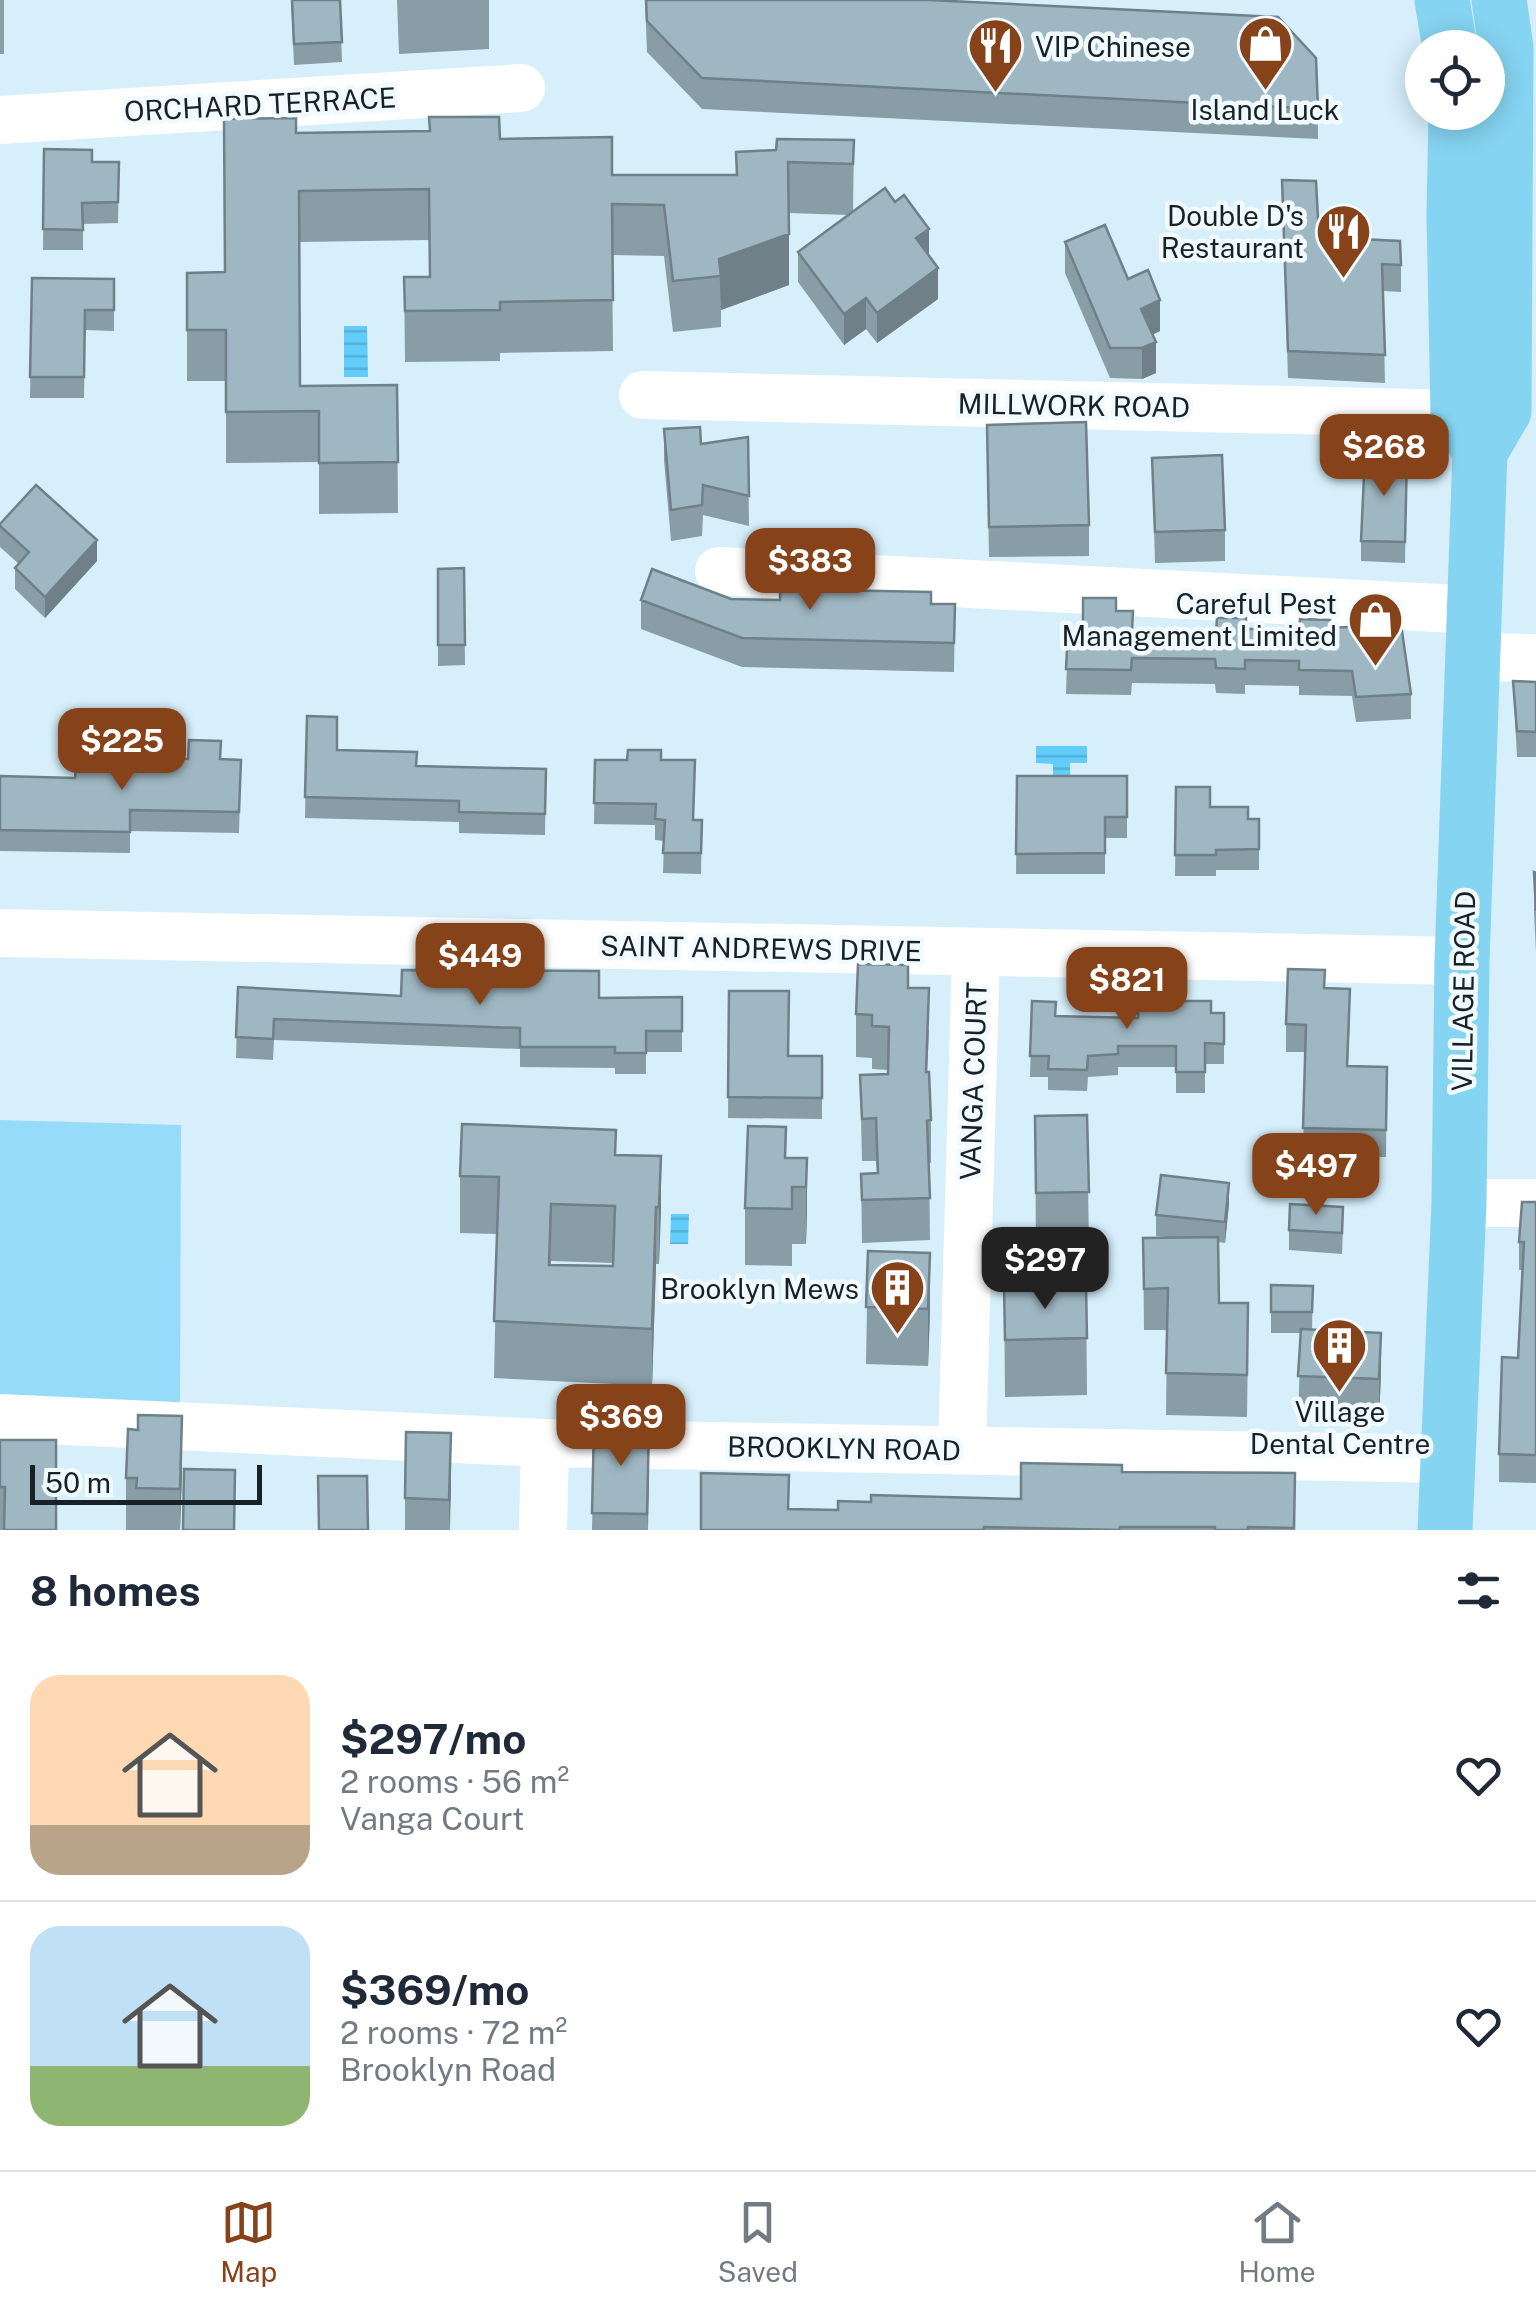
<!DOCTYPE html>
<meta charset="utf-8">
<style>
:root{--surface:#fff;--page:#f6f6f7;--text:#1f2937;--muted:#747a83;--line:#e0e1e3;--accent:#864218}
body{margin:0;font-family:"Public Sans",sans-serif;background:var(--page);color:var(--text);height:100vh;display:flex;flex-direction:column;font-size:38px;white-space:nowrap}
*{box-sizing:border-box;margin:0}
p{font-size:32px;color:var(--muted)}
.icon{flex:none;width:55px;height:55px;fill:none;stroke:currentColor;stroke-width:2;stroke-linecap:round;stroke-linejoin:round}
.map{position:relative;height:1530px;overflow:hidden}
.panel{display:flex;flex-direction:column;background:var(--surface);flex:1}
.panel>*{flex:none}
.fabs{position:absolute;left:1405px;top:30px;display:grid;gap:20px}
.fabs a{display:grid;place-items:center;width:100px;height:100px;border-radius:50%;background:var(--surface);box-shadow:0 5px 25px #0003;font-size:50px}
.scale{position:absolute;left:30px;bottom:25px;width:232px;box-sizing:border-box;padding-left:10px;border:5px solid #182126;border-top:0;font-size:28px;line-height:35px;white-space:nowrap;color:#182126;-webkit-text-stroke:8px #f0faff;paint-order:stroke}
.price{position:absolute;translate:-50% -85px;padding:0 22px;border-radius:20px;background:var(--accent);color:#fff;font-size:32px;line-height:65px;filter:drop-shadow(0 2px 5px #0008)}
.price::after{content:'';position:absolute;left:50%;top:60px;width:30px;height:22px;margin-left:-15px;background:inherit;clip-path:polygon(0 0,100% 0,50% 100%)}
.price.current{background:#222;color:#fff}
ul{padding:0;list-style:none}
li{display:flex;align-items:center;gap:30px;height:250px;padding:0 30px}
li+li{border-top:2px solid var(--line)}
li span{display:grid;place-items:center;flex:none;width:280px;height:200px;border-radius:30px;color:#555}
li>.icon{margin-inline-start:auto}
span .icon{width:120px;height:120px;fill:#fffc;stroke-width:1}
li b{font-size:42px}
h2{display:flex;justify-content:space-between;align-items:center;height:120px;padding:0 30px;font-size:42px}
.dock{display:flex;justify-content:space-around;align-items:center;height:140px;border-top:2px solid var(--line);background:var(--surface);font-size:28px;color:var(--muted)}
.dock a{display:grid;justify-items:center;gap:5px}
.dock .current{color:var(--accent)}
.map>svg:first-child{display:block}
.green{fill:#96dbfa}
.water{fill:url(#water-rules)}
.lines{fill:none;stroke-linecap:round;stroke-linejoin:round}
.minor{stroke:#fff;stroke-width:48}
.major{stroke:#85d4f2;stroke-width:55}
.wall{fill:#899da7;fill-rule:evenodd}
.shaded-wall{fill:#6f8088}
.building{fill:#9fb7c2;stroke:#6f8088;stroke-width:2.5;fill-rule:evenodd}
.labels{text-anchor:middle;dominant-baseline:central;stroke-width:9;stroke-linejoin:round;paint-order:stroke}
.poi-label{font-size:28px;fill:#182126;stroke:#f0faff;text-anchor:end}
.street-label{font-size:28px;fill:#182126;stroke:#f0faff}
</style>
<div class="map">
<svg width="1536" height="1530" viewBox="0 0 1536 1530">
<defs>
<pattern id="water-rules" width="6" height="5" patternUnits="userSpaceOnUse" patternTransform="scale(2.5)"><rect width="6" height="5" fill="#62cdfa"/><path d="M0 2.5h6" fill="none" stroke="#54b0d6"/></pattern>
</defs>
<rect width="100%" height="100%" fill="#d6effb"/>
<path class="green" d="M 0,1120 L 181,1125 L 180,1406 L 0,1395 Z"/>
<path class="water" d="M 344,326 L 367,326 L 368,377 L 344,377 Z
M 1036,746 L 1087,746 L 1087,763 L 1070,763 L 1070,778 L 1053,778 L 1053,764 L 1036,763 Z
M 671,1214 L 689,1214 L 688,1244 L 670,1244 Z"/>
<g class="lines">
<path class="minor" d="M 0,120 L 521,88
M 643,395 L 1458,414 L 1496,411
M 719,571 L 1477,610
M 1472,657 L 1536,658
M 0,933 L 1462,961
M 1459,1203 L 1536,1203
M 0,1418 L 545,1443 L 1448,1459
M 962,1450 L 976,952
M 543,1530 L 545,1443"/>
<path class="major" d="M 1442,0 L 1450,48
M 1456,112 L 1454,215 L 1458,414 L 1480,452
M 1445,1530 L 1459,1203 L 1462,961 L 1480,452 L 1504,411 L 1506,47 L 1499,0"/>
</g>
<path class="wall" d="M 0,0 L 4,0 L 4,54 L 0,54 Z
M 291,0 L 340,0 L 342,62 L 294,65 Z
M 397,0 L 489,0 L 489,49 L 399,54 Z
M 645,0 L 929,0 L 1318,109 L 1318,139 L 702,109 L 647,52 Z
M 296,133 L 500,139 L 612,175 L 736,175 L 776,150 L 854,140 L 853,211 L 929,256 L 938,299 L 877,343 L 866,329 L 844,345 L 798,282 L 798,252 L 848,215 L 789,213 L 789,285 L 721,310 L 721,327 L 673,332 L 664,256 L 612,255 L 613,351 L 500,353 L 500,361 L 405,362 L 404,277 L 430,277 L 429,240 L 299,242 L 300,386 L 397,385 L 398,513 L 319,514 L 319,462 L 226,463 L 226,381 L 187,381 L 187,273 L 225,272 Z
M 44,149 L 92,162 L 119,162 L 118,223 L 83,224 L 83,250 L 43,250 Z
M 1282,180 L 1319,237 L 1401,265 L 1401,292 L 1383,291 L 1385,383 L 1288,378 Z
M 1065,242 L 1128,279 L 1160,331 L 1152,335 L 1156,373 L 1142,379 L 1110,378 L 1065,273 Z
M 32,278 L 114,279 L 114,331 L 85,330 L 84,398 L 30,398 Z
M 664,429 L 701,444 L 748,437 L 749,526 L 703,515 L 702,536 L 671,541 L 664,460 Z
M 987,456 L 1089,525 L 1089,556 L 989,557 Z
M 1407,456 L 1405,563 L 1361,561 L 1361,541 Z
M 1152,458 L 1225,530 L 1225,561 L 1155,563 Z
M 0,524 L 97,561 L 45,618 L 15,589 L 15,568 L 19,564 L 0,547 Z
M 464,568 L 465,665 L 438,666 L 438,569 Z
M 731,599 L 955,604 L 954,672 L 742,667 L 641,629 L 641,600 Z
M 1116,611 L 1133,631 L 1216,633 L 1246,629 L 1330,628 L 1411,694 L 1411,719 L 1356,722 L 1352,696 L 1299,695 L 1299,686 L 1245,685 L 1245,694 L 1216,693 L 1215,684 L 1132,683 L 1131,695 L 1066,694 L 1068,630 L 1083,630 Z
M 1513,681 L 1536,682 L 1536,757 L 1517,757 Z
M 307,716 L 337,750 L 417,766 L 546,769 L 545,835 L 459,833 L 459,822 L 305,818 Z
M 221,759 L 241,760 L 239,833 L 130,831 L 130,853 L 0,851 L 0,776 L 75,778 L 166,768 Z
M 595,760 L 661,760 L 694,820 L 702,820 L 701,874 L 663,873 L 664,841 L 655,840 L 655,825 L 594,824 Z
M 1017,776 L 1127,776 L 1127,838 L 1105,838 L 1105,874 L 1016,874 Z
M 1176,787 L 1210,807 L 1248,819 L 1259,819 L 1259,870 L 1216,870 L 1216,876 L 1175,876 Z
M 1534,872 L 1536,873 L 1536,952 L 1534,913 Z
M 238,987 L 401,996 L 599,998 L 682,997 L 682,1052 L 646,1052 L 646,1074 L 615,1074 L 615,1068 L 520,1067 L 520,1049 L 274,1040 L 273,1060 L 236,1058 Z
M 908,988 L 929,1031 L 927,1072 L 931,1120 L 931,1163 L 929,1163 L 930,1240 L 862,1243 L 861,1174 L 877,1173 L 876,1161 L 862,1161 L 860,1075 L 888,1074 L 888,1070 L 872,1069 L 872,1058 L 856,1057 L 856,1014 Z
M 1325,988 L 1350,1016 L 1348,1066 L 1387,1067 L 1386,1157 L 1303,1156 L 1305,1052 L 1286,1052 L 1286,1024 Z
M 729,991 L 788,1056 L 822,1056 L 822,1119 L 728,1118 Z
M 1032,1001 L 1056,1016 L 1138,1018 L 1162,1001 L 1211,1013 L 1224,1013 L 1224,1064 L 1205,1064 L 1205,1093 L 1176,1093 L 1176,1067 L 1118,1067 L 1118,1075 L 1088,1077 L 1087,1091 L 1048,1090 L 1048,1077 L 1030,1077 Z
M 1087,1115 L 1089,1249 L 1036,1250 L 1035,1116 Z
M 616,1155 L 661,1156 L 659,1264 L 656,1264 L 652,1386 L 494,1378 L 497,1234 L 460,1233 L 460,1176 ZM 551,1261 L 613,1263 L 613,1266 L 551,1265 Z
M 786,1158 L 807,1158 L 806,1244 L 792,1244 L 792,1266 L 745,1265 L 745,1208 Z
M 1536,1202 L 1536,1483 L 1499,1482 L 1499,1454 L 1518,1358 L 1523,1270 L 1519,1270 L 1519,1242 Z
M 1229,1204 L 1225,1243 L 1218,1242 L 1219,1303 L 1248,1345 L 1247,1417 L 1166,1415 L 1167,1330 L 1144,1330 L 1143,1238 L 1177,1238 L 1156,1236 L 1156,1215 Z
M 1343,1228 L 1342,1254 L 1289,1250 L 1289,1230 Z
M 868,1251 L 930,1310 L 928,1366 L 866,1364 Z
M 1086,1285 L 1087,1395 L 1005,1397 L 1004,1286 Z
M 1271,1285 L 1313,1286 L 1312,1329 L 1381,1373 L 1379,1420 L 1298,1416 L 1301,1333 L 1271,1333 Z
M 594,1424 L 649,1482 L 648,1530 L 592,1530 Z
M 0,1440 L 56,1530 L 0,1530 Z
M 1122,1472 L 1295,1473 L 1295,1530 L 701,1530 L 789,1509 L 838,1510 L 871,1502 L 1021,1499 Z
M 182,1473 L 180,1530 L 126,1530 L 126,1478 Z
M 451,1490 L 450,1530 L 405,1530 L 405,1498 Z"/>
<path class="shaded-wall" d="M 929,229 L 929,260 L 916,238 Z
M 789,234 L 789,285 L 721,310 L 719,259 Z
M 938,268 L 938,299 L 877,343 L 877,313 Z
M 866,298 L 866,329 L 844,345 L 844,314 Z
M 1160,300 L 1160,331 L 1141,340 L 1141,309 Z
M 1156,342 L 1156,373 L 1142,379 L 1142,348 Z
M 97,540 L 97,561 L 45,618 L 45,597 Z
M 661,1156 L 661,1213 L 659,1264 L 659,1207 Z
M 807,1158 L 807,1215 L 806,1244 L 806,1187 Z
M 1229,1183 L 1229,1204 L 1225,1243 L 1225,1222 Z
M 656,1207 L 656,1264 L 652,1386 L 652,1329 Z
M 930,1253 L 930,1310 L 928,1366 L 928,1309 Z
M 1381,1333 L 1381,1373 L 1379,1420 L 1379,1379 Z
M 182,1416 L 182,1473 L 180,1530 L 180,1489 Z
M 649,1425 L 649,1482 L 647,1530 L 647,1514 Z
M 451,1433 L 451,1490 L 449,1530 L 449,1500 Z"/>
<path class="building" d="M 292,0 L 340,0 L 342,42 L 294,44 Z
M 646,0 L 929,0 L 1278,17 L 1316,58 L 1318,109 L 702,78 L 647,21 Z
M 429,117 L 499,117 L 500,139 L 612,137 L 612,175 L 737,175 L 736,152 L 776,150 L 777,139 L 854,140 L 853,164 L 788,162 L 789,234 L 719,259 L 721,276 L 673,281 L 664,205 L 612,204 L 613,300 L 500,302 L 500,310 L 405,311 L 404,277 L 430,277 L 429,189 L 299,191 L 300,386 L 397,385 L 398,462 L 319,463 L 319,411 L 226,412 L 226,330 L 187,330 L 187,273 L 225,272 L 224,119 L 296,118 L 296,133 L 430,131 Z
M 44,149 L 92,150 L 92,162 L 119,162 L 118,202 L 82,203 L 83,230 L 43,229 Z
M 1282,180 L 1316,181 L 1319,237 L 1400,241 L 1401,265 L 1382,264 L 1385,355 L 1288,351 Z
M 885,188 L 895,202 L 904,195 L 929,229 L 916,238 L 938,268 L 877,313 L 866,298 L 844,314 L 798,252 Z
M 1105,225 L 1128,279 L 1148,270 L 1160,300 L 1141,309 L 1156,342 L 1142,348 L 1110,348 L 1065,242 Z
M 32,278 L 114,279 L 114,310 L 85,310 L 84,377 L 30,377 Z
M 1086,422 L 1089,525 L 989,527 L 987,425 Z
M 700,427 L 701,444 L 748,437 L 749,496 L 703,485 L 702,505 L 671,510 L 664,429 Z
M 1365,454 L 1407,456 L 1405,542 L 1361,541 Z
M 1222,455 L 1225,530 L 1155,532 L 1152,458 Z
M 36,485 L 97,540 L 45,597 L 15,568 L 29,552 L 0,526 L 0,524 Z
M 464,568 L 465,645 L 438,645 L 438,569 Z
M 652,569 L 731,599 L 780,600 L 780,589 L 931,592 L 931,604 L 955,604 L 954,643 L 742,638 L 641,600 Z
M 1083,598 L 1116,598 L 1116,611 L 1133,611 L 1132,631 L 1216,633 L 1217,618 L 1246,618 L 1246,629 L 1299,629 L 1300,619 L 1330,620 L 1330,628 L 1401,624 L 1411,694 L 1356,697 L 1352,671 L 1299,670 L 1299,661 L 1245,660 L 1245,669 L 1216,668 L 1215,659 L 1132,658 L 1131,670 L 1066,669 L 1068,630 L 1083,630 Z
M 1513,681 L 1536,682 L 1536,732 L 1517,731 Z
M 307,716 L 337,717 L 337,750 L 417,752 L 416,766 L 546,769 L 545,814 L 459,812 L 459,801 L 305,797 Z
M 189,740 L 221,741 L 220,759 L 241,760 L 239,812 L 130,810 L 130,832 L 0,830 L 0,776 L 75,778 L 76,767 L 166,768 L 166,758 L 188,759 Z
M 628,750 L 661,750 L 661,760 L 695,760 L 693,820 L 702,820 L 701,853 L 663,853 L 665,820 L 655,819 L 656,804 L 594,803 L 595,760 L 627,760 Z
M 1017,776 L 1127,776 L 1127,817 L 1105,817 L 1105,853 L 1016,854 Z
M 1176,787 L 1210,787 L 1210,807 L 1248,807 L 1248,819 L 1259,819 L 1259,849 L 1216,850 L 1216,855 L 1175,855 Z
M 1534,872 L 1536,873 L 1536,911 Z
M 858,964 L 908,965 L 908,988 L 929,988 L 926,1072 L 929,1072 L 931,1120 L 927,1121 L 930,1198 L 862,1200 L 861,1174 L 878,1173 L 876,1118 L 862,1119 L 860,1075 L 888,1074 L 889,1027 L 872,1026 L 872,1015 L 856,1014 Z
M 1288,969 L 1325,970 L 1324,988 L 1350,989 L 1347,1066 L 1387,1067 L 1386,1130 L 1303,1128 L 1306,1025 L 1286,1024 Z
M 402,970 L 599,971 L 599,998 L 682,997 L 682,1031 L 646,1031 L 646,1053 L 615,1053 L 615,1047 L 520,1047 L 520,1028 L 274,1019 L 273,1039 L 236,1037 L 238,987 L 401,996 Z
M 1138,990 L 1162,990 L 1162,1001 L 1211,1001 L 1211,1013 L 1224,1013 L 1224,1044 L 1205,1043 L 1205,1072 L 1176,1072 L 1176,1046 L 1118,1046 L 1118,1054 L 1088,1056 L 1087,1070 L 1048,1069 L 1049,1056 L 1030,1056 L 1032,1001 L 1056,1002 L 1055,1016 L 1138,1018 Z
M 729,991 L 789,991 L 788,1056 L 822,1056 L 822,1098 L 728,1097 Z
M 1087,1115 L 1089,1192 L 1036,1193 L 1035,1116 Z
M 462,1124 L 616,1130 L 615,1155 L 661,1156 L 659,1207 L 656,1207 L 652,1329 L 494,1321 L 499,1177 L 460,1176 ZM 551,1204 L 615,1206 L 613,1266 L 549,1265 Z
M 748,1126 L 786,1127 L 785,1158 L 807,1158 L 806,1187 L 792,1187 L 792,1209 L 745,1208 Z
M 1161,1175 L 1229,1183 L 1225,1222 L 1156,1215 Z
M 1522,1202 L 1536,1202 L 1536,1455 L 1499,1454 L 1502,1357 L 1518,1358 L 1524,1242 L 1519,1242 Z
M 1290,1204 L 1343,1207 L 1342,1233 L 1289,1230 Z
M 1218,1237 L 1219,1303 L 1248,1303 L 1247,1375 L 1166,1373 L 1168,1288 L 1144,1289 L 1143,1238 Z
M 868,1251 L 930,1253 L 928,1309 L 866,1307 Z
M 1086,1285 L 1087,1338 L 1005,1340 L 1004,1286 Z
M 1271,1285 L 1313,1286 L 1312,1312 L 1271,1312 Z
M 1301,1329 L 1381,1333 L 1379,1379 L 1298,1376 Z
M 138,1415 L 182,1416 L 180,1489 L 136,1488 L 137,1478 L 126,1478 L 128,1429 L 138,1430 Z
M 594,1424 L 649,1425 L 647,1514 L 592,1513 Z
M 406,1432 L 451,1433 L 449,1500 L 405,1498 Z
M 0,1440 L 56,1440 L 56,1530 L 4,1530 L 5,1487 L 0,1487 Z
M 1021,1463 L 1122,1465 L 1122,1472 L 1295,1473 L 1294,1528 L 1248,1527 L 1248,1530 L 1215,1530 L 1215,1527 L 1120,1527 L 1119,1530 L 984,1527 L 984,1530 L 701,1530 L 701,1473 L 789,1475 L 788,1509 L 838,1510 L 838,1501 L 871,1502 L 871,1495 L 1021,1499 Z
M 184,1469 L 235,1470 L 234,1530 L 183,1530 Z
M 318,1476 L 367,1476 L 368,1530 L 319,1530 Z"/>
<defs>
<symbol id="shop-pin" viewBox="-11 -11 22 30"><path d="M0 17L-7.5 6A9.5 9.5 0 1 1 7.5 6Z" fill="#864218" stroke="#f0faff"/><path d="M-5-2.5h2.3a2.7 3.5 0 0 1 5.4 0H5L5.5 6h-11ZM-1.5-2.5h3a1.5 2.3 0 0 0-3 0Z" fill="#fff"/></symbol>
<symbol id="restaurant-pin" viewBox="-11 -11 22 30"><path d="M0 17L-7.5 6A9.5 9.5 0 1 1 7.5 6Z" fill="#864218" stroke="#f0faff"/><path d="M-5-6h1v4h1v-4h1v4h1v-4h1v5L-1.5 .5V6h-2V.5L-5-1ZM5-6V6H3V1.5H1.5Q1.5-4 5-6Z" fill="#fff"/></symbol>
<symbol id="building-pin" viewBox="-11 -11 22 30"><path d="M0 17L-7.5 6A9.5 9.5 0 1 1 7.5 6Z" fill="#864218" stroke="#f0faff"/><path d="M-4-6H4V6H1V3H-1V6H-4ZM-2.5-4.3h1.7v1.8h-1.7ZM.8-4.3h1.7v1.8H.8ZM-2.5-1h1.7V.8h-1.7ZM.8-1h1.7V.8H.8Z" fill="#fff"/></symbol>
</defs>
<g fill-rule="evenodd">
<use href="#shop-pin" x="1234" y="12" width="63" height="86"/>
<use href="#restaurant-pin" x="964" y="14" width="63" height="86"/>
<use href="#restaurant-pin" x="1312" y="200" width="63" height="86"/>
<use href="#shop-pin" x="1344" y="588" width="63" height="86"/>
<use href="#building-pin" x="866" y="1256" width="63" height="86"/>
<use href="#building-pin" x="1308" y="1314" width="63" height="86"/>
</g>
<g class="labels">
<g class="poi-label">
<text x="1035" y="46" text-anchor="start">VIP Chinese</text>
<text x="1265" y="109" text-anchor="middle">Island Luck</text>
<text x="1304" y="215">Double D's<tspan x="1304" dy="32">Restaurant</tspan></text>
<text x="1337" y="603">Careful Pest<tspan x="1337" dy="32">Management Limited</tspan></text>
<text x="859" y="1288">Brooklyn Mews</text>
<text x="1340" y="1411" text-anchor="middle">Village<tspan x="1340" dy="32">Dental Centre</tspan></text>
</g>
<g class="street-label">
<text transform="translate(260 104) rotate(-3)">ORCHARD TERRACE</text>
<text transform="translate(1074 405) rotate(1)">MILLWORK ROAD</text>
<text transform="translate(761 948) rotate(1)">SAINT ANDREWS DRIVE</text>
<text transform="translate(1463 991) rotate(-89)">VILLAGE ROAD</text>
<text transform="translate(973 1081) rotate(-88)">VANGA COURT</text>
<text transform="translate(844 1448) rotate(1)">BROOKLYN ROAD</text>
</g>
</g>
</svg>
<div class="fabs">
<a><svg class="icon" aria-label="locate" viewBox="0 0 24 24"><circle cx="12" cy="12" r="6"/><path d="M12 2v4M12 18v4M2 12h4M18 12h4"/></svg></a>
</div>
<div class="scale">50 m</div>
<b class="price" style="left:1384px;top:499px">$268</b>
<b class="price" style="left:810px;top:613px">$383</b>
<b class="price" style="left:122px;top:793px">$225</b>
<b class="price" style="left:480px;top:1008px">$449</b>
<b class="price" style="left:1127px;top:1032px">$821</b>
<b class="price" style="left:1316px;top:1218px">$497</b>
<b class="price current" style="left:1045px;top:1312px">$297</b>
<b class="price" style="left:621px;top:1469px">$369</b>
</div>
<section class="panel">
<h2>8 homes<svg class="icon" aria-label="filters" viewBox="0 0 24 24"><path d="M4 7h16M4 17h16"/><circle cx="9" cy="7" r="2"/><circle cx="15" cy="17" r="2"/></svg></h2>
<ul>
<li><span style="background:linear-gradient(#ffd9b3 75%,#b9a48a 0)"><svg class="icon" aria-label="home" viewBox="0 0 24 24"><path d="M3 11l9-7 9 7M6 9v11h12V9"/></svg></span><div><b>$297/mo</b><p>2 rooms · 56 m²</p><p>Vanga Court</p></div><svg class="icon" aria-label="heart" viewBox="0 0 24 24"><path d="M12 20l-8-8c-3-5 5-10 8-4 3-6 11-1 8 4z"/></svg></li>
<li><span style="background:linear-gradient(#bfe0f5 70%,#8fb573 0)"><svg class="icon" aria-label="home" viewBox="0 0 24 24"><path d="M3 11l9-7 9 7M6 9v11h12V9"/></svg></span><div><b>$369/mo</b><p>2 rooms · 72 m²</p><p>Brooklyn Road</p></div><svg class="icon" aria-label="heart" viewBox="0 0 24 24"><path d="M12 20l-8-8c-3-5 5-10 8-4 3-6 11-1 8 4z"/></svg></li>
</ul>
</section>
<nav class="dock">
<a class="current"><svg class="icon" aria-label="map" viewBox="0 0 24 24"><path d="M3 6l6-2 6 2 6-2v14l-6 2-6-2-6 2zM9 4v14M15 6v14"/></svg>Map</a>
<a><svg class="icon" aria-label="saved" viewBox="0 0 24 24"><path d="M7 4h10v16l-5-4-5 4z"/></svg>Saved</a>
<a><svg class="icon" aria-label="home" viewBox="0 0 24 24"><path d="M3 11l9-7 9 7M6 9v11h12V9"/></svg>Home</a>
</nav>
